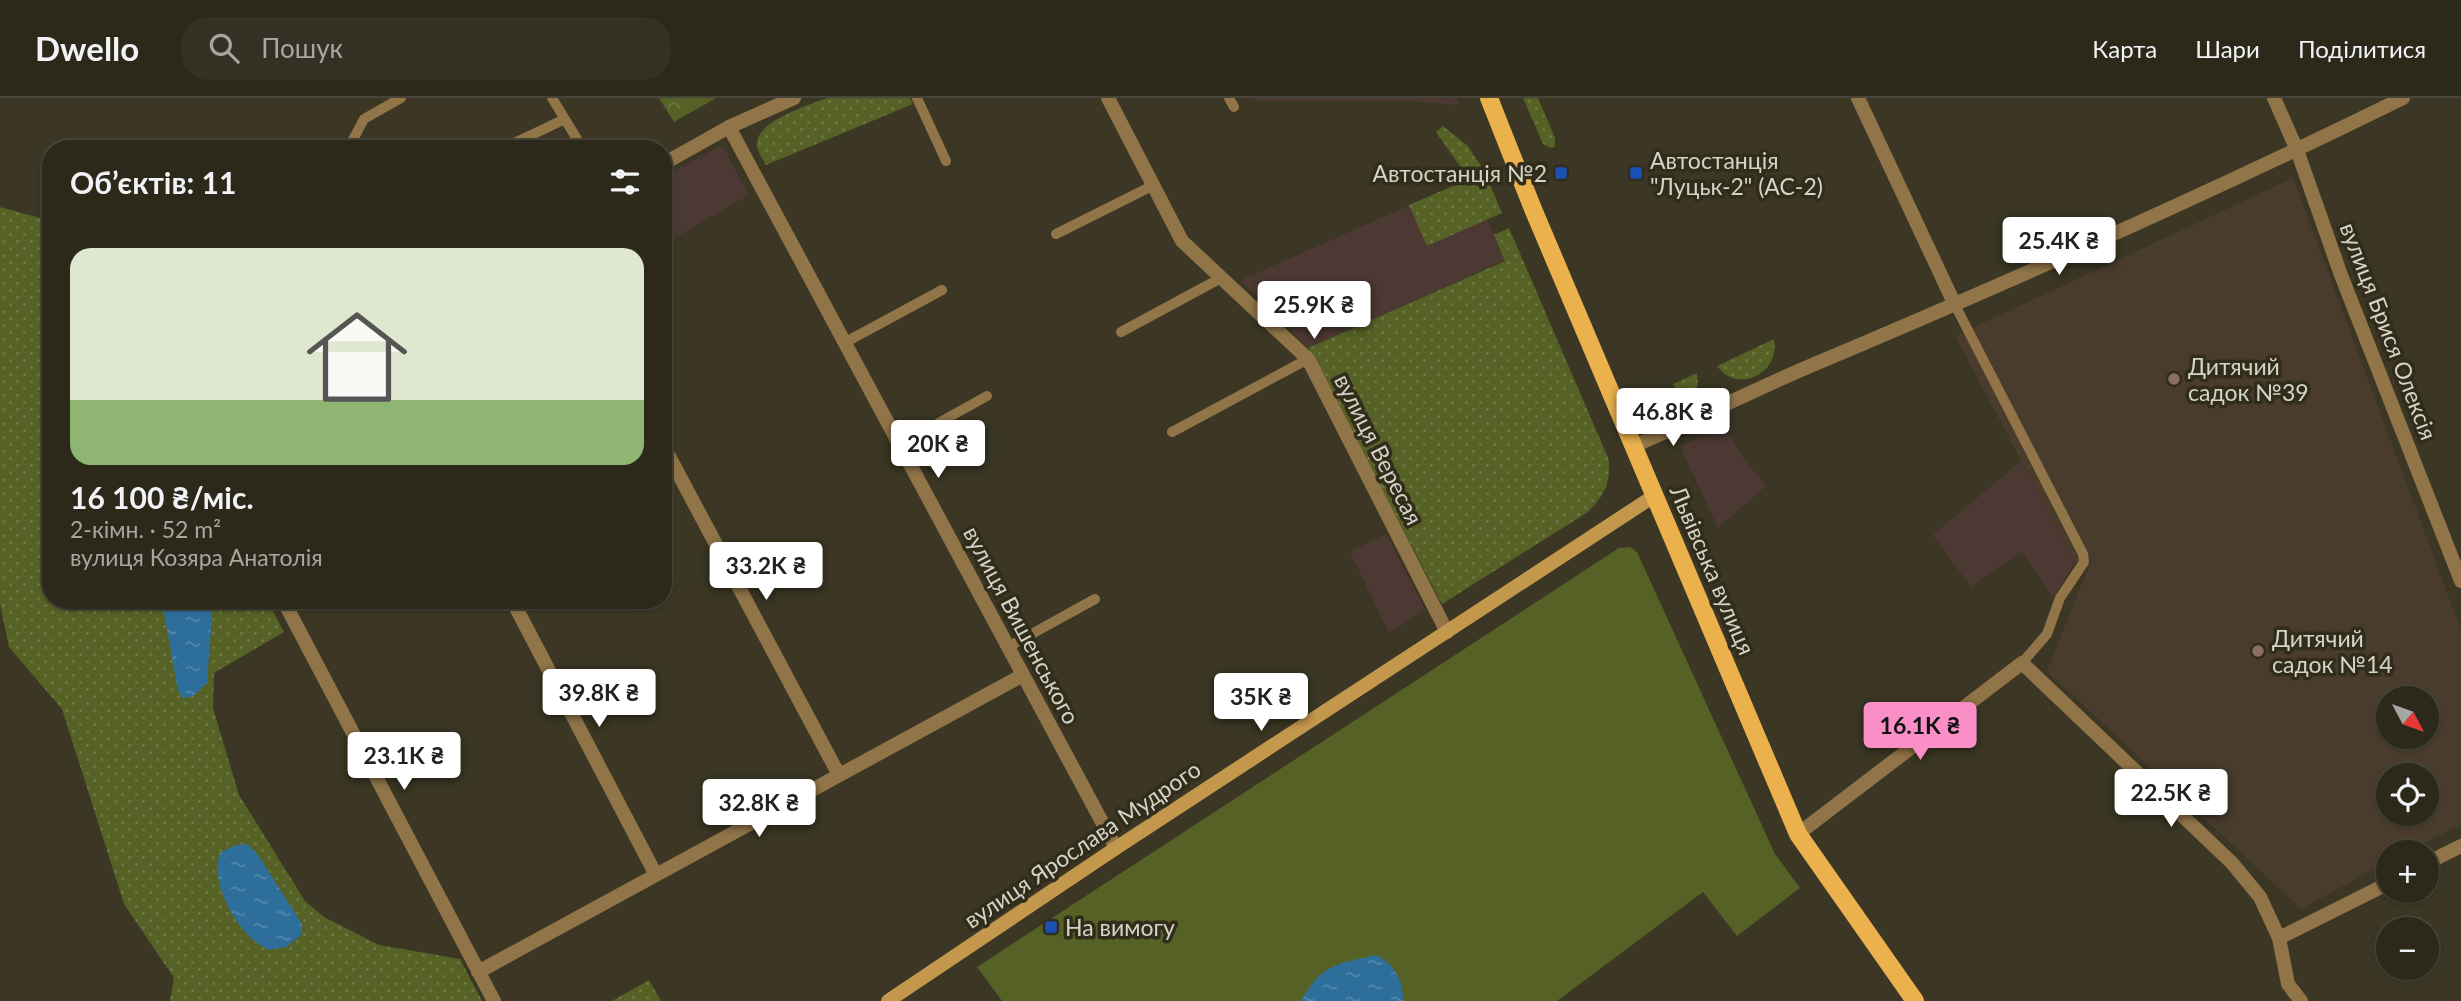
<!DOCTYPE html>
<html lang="uk">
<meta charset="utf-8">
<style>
:root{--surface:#2c291b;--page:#343124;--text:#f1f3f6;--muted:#a6a6a3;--line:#48453a;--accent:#fa8fc8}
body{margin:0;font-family:Lato,sans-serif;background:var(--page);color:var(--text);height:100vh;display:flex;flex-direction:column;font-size:26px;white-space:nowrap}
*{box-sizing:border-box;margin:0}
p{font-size:23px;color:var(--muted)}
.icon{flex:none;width:38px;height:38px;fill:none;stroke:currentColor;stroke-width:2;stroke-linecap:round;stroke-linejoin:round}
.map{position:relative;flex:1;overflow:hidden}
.details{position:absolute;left:42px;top:42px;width:630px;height:469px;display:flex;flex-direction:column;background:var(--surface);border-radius:28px;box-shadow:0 2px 5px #0004,0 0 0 2px var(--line)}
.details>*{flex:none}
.needle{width:46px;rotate:131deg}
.tools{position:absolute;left:2376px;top:588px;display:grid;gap:14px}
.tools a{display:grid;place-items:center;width:63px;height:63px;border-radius:50%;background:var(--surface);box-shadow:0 2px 5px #0004,0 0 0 2px var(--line);font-size:35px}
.price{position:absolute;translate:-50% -60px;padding:0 16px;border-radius:7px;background:#fff;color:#222;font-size:23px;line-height:46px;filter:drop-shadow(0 2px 4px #0008)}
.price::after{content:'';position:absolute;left:50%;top:42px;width:21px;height:16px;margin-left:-10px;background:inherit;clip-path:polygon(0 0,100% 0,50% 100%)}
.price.on{background:var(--accent);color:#111}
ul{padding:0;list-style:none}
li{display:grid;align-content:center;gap:14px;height:371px;padding:0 28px}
li span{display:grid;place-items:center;height:217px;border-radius:21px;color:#555}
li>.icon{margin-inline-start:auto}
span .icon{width:126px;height:126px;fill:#fffc;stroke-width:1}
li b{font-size:30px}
h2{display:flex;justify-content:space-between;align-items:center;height:84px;padding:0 28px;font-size:30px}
header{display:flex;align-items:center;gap:42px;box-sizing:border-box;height:98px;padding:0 35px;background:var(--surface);border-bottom:2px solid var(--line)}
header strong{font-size:33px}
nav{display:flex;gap:38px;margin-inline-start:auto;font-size:24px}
.search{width:490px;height:63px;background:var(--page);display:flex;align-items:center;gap:18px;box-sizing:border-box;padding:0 24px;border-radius:28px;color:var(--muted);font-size:26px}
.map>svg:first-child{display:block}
.commercial{fill:#4d3934}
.education{fill:#493c2d;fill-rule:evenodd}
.grass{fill:url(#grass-dots)}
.forest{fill:url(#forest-crowns)}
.park{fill:#556125}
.water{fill:url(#water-ripples)}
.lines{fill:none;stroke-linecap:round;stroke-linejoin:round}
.service{stroke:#917548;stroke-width:10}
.minor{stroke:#917548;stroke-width:14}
.secondary{stroke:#c3974c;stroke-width:14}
.primary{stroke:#eab14c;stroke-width:18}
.transit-dot{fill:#1a4fb4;stroke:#312d1a;stroke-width:2.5}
.education-dot{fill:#8d6e63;stroke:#312d1a;stroke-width:2.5}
.labels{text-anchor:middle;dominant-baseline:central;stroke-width:7;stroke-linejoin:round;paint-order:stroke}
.poi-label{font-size:23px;fill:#d4d3c7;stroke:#312d1a;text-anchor:start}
.street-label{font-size:23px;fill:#d4d3c7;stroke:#312d1a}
</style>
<header>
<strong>Dwello</strong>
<div class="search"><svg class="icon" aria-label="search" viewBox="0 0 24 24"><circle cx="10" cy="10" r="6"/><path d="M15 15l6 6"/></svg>Пошук</div>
<nav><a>Карта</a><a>Шари</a><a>Поділитися</a></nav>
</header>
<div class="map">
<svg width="2461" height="903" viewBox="0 0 2461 903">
<defs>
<pattern id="grass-dots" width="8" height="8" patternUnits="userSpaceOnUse" patternTransform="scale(1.75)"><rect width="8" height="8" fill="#556125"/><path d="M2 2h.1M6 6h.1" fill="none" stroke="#6d7743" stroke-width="1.8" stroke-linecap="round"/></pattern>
<pattern id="forest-crowns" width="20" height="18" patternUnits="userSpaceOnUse" patternTransform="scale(1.75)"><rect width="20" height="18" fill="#556125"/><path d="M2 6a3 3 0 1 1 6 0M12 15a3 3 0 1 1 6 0" fill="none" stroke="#6d7743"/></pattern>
<pattern id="water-ripples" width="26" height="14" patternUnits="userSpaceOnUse" patternTransform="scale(1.75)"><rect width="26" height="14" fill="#2e6e9b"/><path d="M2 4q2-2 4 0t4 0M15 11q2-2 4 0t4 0" fill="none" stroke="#5588ac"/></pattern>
</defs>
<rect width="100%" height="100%" fill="#3b3724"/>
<path class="commercial" d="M 1255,0 L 1456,0 L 1459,7 L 1411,3 L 1256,3 Z
M 722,47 L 749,97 L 669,143 L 663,133 L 663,79 Z
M 1469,81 L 1505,162 L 1308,250 L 1241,182 Z
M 1725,328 L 1743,360 L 1766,388 L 1718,430 L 1680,348 Z
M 2021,363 L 2075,464 L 2053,500 L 2022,453 L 1971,489 L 1933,437 Z
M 1386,436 L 1425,512 L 1389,535 L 1350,454 Z"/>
<path class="education" d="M 2293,80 L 2461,532 L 2461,727 L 2406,754 L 2389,754 L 2389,763 L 2301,811 L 2047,573 L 2091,463 L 2075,464 L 1955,238 ZM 2389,600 L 2427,600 L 2427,639 L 2389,639 ZM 2389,677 L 2427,677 L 2427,716 L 2389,716 Z"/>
<path class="grass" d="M 827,0 L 910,0 L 913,6 L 766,67 C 763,61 757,54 757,47 C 755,23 809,7 827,0 Z
M 1523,0 L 1538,0 L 1555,40 L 1555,49 L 1551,50 L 1543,46 Z
M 1443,28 L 1468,48 L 1484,73 L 1502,115 L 1427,148 L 1409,107 L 1469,81 L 1436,34 Z
M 0,109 L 51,123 L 51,502 L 267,502 L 284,534 L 214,575 L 213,610 L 239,697 L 305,803 L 324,819 L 379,847 L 460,861 L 482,903 L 170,903 L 174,880 L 124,806 L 62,611 L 9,549 L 0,506 Z
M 1509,130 L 1609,362 C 1610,387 1605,396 1588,414 L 1442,506 L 1308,250 L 1505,163 L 1494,137 Z
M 1774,241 C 1781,275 1738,297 1717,268 Z
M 1697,275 C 1699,290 1697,301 1684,310 L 1673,286 Z
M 649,882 L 661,903 L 612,903 Z"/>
<path class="forest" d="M 659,0 L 716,0 L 674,24 Z"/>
<path class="park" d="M 1630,449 L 1637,454 L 1775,756 L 1800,790 L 1737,838 L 1703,794 L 1557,903 L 1002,903 L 977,869 L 1619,450 Z"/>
<path class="water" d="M 166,502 L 213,502 L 207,585 L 193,598 L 183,600 L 178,593 L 163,509 Z
M 247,746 L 258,757 L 302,826 L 302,836 L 286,849 L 268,852 C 262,848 255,844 250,839 C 231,821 210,780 220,755 L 236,747 Z
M 1376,857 C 1394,866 1404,883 1403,903 L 1301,903 C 1322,865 1337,866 1376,857 Z"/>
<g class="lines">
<path class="service" d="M 552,0 L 583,51
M 917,0 L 946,63
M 1229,0 L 1234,9
M 348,51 L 364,21 L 401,0
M 502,51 L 565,21
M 1056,136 L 1154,87
M 1955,207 L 2083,456 L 2084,464 L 2060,500 L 2047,536 L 2022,565
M 1121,234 L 1221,180
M 844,245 L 942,192
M 1172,334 L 1308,261
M 899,347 L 987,298
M 1008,549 L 1095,501"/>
<path class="minor" d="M 1108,0 L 1182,143 L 1308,261 L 1447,534
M 1858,0 L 1955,207
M 2274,0 L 2297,52 L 2341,177 L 2461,483
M 729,29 L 1116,750
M 663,66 L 729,29 L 794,0
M 663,347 L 839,677
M 1634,348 C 1691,323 1746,296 1803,271 C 2005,186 2206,97 2403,0
M 283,502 L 494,903
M 512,502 L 656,777
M 1798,736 L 2022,565 L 2232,765 L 2260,799 L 2279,840 L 2288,886 L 2301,903
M 2427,765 L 2461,748
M 2279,840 L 2389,785
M 478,874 L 1023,577"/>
<path class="secondary" d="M 888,903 L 1116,750 L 1654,398"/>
<path class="primary" d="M 1489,0 L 1533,111 L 1798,736 L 1915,903"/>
</g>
<g class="transit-dot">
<rect x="1554" y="68" width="14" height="14" rx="3.5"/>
<rect x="1629" y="68" width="14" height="14" rx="3.5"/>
<rect x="1044" y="822" width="14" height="14" rx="3.5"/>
</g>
<g class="education-dot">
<circle cx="2174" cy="281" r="7"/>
<circle cx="2258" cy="553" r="7"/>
</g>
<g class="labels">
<g class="poi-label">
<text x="1650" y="62">Автостанція<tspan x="1650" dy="26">"Луцьк-2" (АС-2)</tspan></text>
<text x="1547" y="75" text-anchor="end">Автостанція №2</text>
<text x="2188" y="268">Дитячий<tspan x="2188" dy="26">садок №39</tspan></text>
<text x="2272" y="540">Дитячий<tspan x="2272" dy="26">садок №14</tspan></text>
<text x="1065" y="829">На вимогу</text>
</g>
<g class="street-label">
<text transform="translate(2389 233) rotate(69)">вулиця Брися Олексія</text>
<text transform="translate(1379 351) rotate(63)">вулиця Вересая</text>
<text transform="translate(1713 472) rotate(67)">Львівська вулиця</text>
<text transform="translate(1022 527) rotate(62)">вулиця Вишенського</text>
<text transform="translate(1082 746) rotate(-34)">вулиця Ярослава Мудрого</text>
</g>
</g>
</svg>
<div class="tools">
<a><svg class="needle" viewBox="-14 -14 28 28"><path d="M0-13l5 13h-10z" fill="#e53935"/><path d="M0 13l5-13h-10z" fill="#a6a6a3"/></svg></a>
<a><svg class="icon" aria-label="locate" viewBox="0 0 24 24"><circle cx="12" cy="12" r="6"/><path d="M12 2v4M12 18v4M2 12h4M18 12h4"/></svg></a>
<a>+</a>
<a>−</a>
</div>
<b class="price" style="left:2059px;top:179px">25.4K ₴</b>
<b class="price" style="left:1314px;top:243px">25.9K ₴</b>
<b class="price" style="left:1673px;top:350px">46.8K ₴</b>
<b class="price" style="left:938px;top:382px">20K ₴</b>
<b class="price" style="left:766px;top:504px">33.2K ₴</b>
<b class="price" style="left:599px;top:631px">39.8K ₴</b>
<b class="price" style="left:1261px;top:635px">35K ₴</b>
<b class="price on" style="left:1920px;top:664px">16.1K ₴</b>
<b class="price" style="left:404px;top:694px">23.1K ₴</b>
<b class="price" style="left:2171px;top:731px">22.5K ₴</b>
<b class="price" style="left:759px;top:741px">32.8K ₴</b>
<section class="details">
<h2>Об’єктів: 11<svg class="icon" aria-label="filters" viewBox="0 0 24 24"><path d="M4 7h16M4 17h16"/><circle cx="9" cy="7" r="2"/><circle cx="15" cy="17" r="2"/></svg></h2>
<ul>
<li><span style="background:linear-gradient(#dfe7d0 70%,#8fb573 0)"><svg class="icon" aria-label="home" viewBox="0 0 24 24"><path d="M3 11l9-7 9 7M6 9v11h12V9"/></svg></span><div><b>16 100 ₴/міс.</b><p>2-кімн. · 52 m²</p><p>вулиця Козяра Анатолія</p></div></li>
</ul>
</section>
</div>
